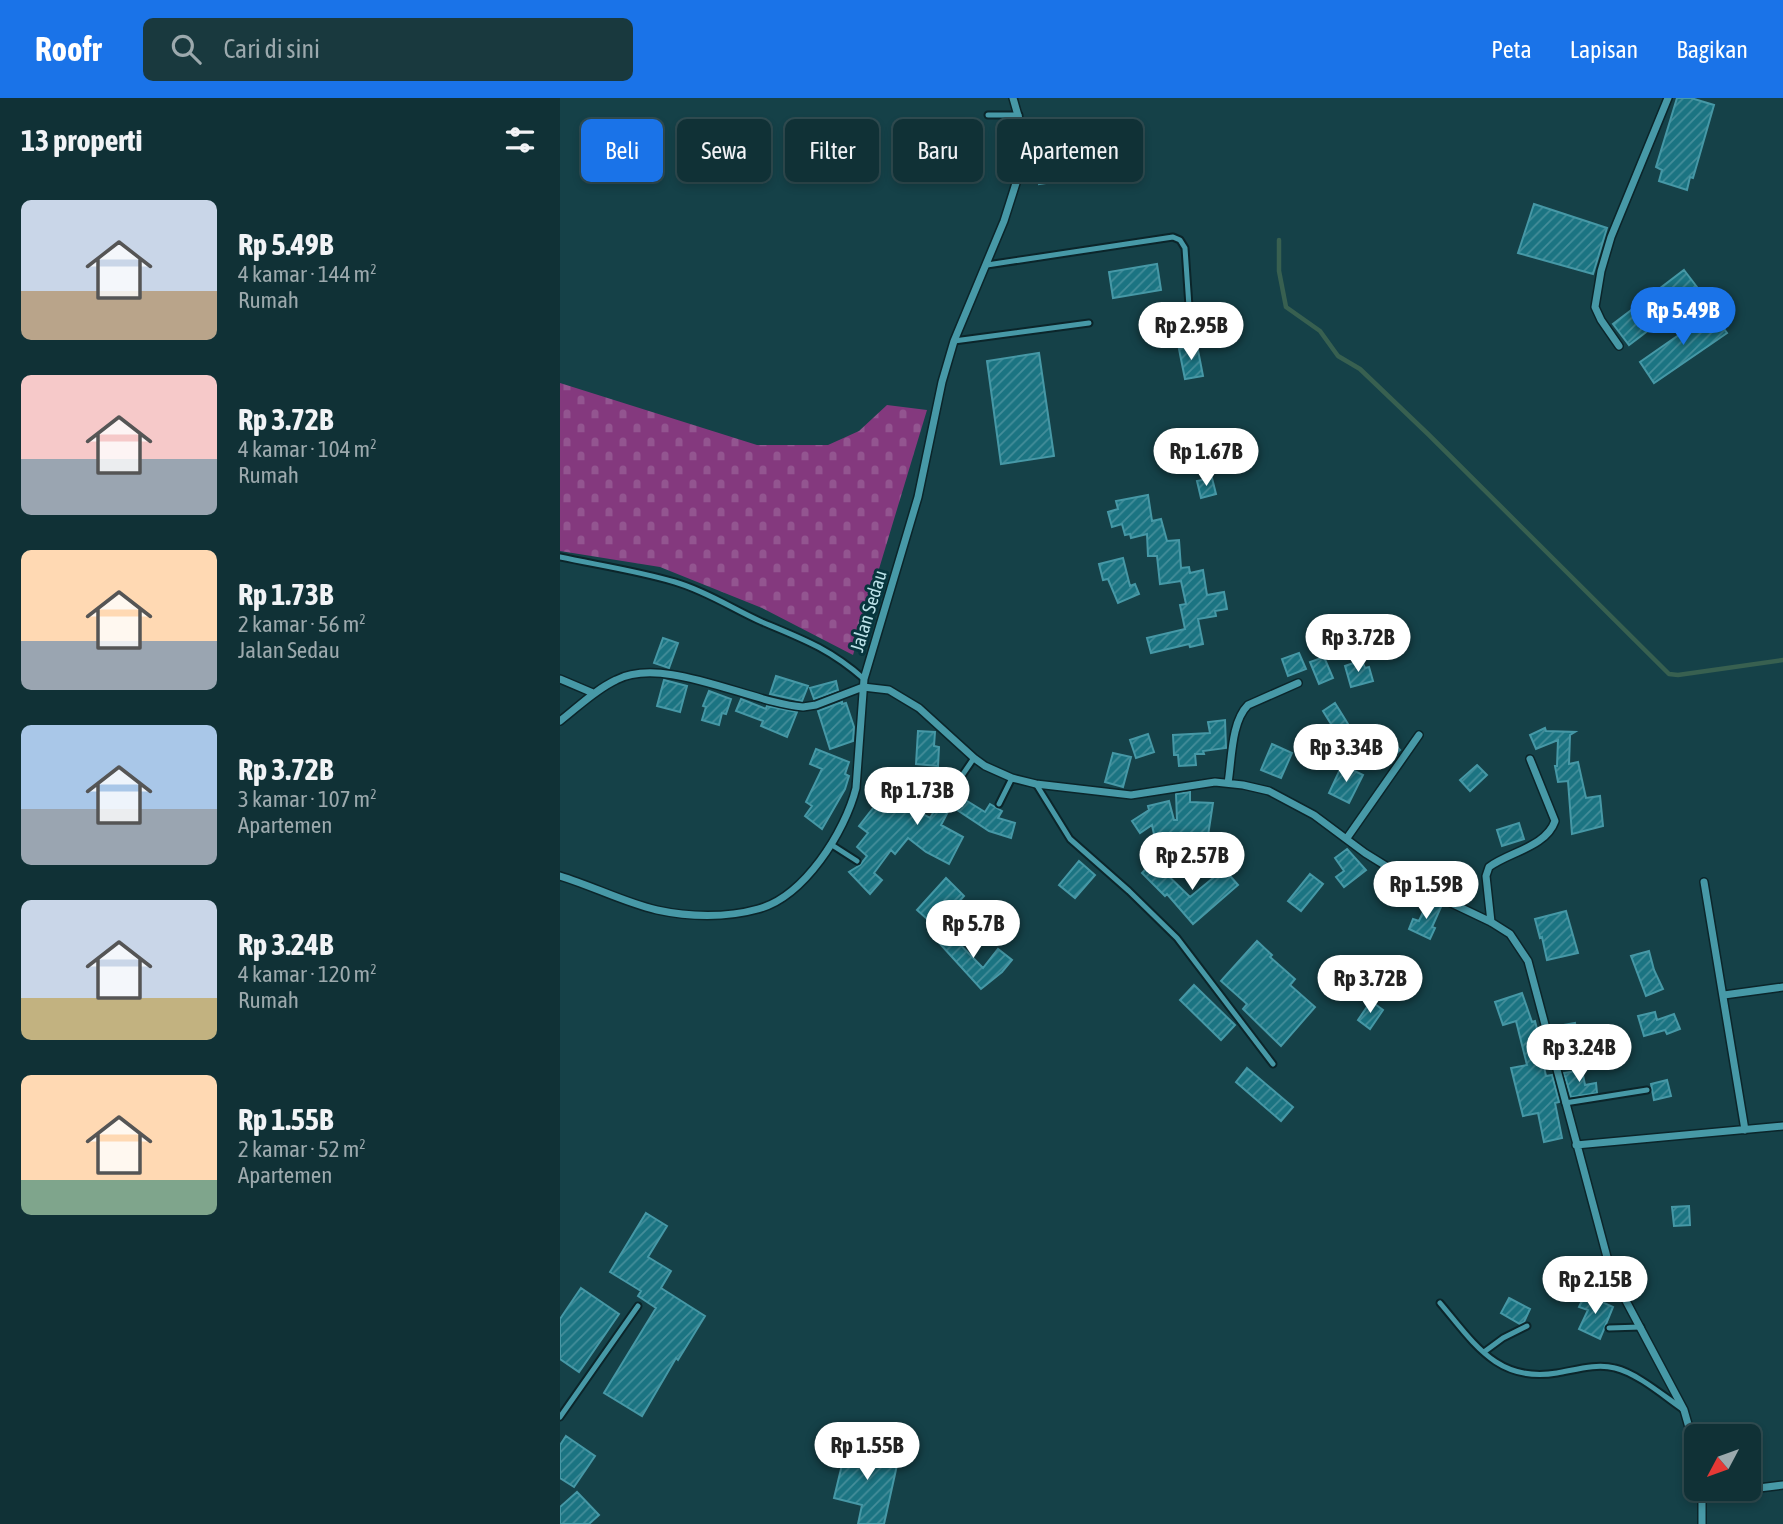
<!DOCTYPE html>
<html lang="id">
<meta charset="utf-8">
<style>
:root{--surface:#103136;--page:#19393e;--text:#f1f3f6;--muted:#9ca9ad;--line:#304c51;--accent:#1a73e8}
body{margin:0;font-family:"Asap Condensed",sans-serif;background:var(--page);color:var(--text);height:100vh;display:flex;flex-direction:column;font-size:26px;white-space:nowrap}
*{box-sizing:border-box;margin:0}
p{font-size:23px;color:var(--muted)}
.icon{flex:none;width:38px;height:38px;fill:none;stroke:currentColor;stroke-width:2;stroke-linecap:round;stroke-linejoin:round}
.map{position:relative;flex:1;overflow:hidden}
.side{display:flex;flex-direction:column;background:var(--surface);width:560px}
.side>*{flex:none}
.hud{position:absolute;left:21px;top:21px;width:665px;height:63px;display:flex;gap:14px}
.needle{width:46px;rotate:229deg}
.fabs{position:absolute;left:1124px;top:1326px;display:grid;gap:14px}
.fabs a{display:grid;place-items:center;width:77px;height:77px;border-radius:10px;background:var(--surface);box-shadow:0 4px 10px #0003,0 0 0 2px var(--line);font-size:35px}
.price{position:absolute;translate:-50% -60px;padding:0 16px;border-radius:24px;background:#fff;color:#222;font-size:23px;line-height:46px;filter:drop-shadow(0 2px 4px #0008)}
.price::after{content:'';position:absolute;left:50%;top:42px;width:21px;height:16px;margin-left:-10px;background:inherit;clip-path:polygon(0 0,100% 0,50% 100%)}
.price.selected{background:var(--accent);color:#fff}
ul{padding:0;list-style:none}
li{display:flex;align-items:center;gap:21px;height:175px;padding:0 21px}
li span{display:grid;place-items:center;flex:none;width:196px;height:140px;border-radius:10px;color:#555}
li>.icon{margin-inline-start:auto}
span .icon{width:84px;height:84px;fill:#fffc;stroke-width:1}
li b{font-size:30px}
h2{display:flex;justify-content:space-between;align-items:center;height:84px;padding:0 21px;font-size:30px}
.chip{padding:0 24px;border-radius:10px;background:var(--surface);box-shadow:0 4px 10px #0003,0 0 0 2px var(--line);font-size:24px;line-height:63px}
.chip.selected{background:var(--accent);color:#fff}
header{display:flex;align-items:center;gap:42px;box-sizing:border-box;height:98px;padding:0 35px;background:var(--accent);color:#fff}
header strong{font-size:33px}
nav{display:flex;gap:38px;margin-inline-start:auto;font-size:24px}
.search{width:490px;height:63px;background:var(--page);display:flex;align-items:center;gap:18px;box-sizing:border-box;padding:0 24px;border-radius:10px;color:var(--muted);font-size:26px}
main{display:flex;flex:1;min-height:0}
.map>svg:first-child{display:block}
.cemetery{fill:url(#cemetery-stones)}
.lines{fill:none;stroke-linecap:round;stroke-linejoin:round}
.stream{stroke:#386050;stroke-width:4.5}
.building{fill:url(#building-hatch);stroke:#4698a6;stroke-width:2}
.service-casing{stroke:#0b252a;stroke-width:9}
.minor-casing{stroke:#0b252a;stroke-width:10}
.service{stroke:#4799a7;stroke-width:5}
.minor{stroke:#4799a7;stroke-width:7}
.labels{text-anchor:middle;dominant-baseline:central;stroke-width:6;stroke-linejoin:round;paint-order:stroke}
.street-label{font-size:19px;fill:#bce2e9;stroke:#07363e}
</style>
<header>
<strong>Roofr</strong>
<div class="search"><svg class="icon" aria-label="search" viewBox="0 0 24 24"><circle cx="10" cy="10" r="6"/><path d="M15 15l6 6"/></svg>Cari di sini</div>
<nav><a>Peta</a><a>Lapisan</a><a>Bagikan</a></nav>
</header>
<main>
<section class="side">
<h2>13 properti<svg class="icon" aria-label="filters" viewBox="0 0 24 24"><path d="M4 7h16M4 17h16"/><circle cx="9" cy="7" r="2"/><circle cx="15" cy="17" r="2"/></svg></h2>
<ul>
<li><span style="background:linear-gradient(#c9d6e8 65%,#b9a48a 0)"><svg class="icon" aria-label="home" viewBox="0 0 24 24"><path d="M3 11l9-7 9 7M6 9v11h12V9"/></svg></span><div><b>Rp 5.49B</b><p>4 kamar · 144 m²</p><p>Rumah</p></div></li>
<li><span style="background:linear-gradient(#f6c9c9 60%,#9aa5b1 0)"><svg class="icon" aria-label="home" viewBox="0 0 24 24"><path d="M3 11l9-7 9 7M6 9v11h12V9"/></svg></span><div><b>Rp 3.72B</b><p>4 kamar · 104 m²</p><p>Rumah</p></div></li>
<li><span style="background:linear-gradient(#ffd9b3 65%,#9aa5b1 0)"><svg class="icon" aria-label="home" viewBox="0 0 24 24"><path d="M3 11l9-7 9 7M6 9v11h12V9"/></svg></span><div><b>Rp 1.73B</b><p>2 kamar · 56 m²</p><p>Jalan Sedau</p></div></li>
<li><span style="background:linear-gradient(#a9c7e8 60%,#9aa5b1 0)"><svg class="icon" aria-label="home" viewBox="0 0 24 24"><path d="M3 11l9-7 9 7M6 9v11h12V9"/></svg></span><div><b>Rp 3.72B</b><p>3 kamar · 107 m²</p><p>Apartemen</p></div></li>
<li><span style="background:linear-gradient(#c9d6e8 70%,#c2b280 0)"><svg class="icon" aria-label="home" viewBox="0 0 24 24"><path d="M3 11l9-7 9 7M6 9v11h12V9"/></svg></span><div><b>Rp 3.24B</b><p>4 kamar · 120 m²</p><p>Rumah</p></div></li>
<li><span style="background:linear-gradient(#ffd9b3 75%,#7fa58c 0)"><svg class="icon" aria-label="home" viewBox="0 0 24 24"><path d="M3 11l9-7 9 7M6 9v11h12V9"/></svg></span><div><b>Rp 1.55B</b><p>2 kamar · 52 m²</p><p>Apartemen</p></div></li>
</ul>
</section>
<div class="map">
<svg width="1223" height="1426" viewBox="0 0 1223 1426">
<defs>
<pattern id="cemetery-stones" width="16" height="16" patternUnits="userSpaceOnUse" patternTransform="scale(1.75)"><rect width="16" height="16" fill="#84397e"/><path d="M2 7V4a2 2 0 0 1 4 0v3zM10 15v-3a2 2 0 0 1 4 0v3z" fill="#935590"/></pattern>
<pattern id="building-hatch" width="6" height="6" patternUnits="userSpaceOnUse" patternTransform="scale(1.75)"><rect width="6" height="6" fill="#1b7482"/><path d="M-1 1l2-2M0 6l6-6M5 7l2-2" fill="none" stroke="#458e9a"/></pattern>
</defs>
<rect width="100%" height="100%" fill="#154148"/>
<path class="cemetery" d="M 0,285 L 197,347 L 268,347 L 299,333 L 327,307 L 367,312 L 293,557 L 202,510 L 100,469 L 0,453 Z"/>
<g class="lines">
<path class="stream" d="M 719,142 L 719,173 L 726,209 L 760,233 L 778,258 L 800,271 L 869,337 L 1109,576 L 1118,577 L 1223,562"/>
</g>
<path class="building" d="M 1117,0 L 1131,0 L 1154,7 L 1133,80 L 1130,79 L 1127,92 L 1099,83 L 1102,72 L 1096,69 Z
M 560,48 L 564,73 L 479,86 L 476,69 L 492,67 L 491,59 Z
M 974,106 L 1047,130 L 1033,176 L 958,155 Z
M 597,166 L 601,192 L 553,200 L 549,174 Z
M 1124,172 L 1140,193 L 1069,247 L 1053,226 Z
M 1152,214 L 1167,235 L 1094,285 L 1080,264 Z
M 637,247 L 643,278 L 625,281 L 619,251 Z
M 479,255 L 494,358 L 441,366 L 427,263 Z
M 652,380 L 656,396 L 641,400 L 637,383 Z
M 588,397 L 592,423 L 601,421 L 607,443 L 619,442 L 621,470 L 629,469 L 630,475 L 643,472 L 647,497 L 664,494 L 667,511 L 655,513 L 656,518 L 638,521 L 643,546 L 630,549 L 629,546 L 591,555 L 587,540 L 625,531 L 620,507 L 626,506 L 621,483 L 600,486 L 597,458 L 588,458 L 587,436 L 571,440 L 570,436 L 565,437 L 562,426 L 552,429 L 548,414 L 558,411 L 556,403 Z
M 563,460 L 570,488 L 575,486 L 579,496 L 558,505 L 548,481 L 543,482 L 539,466 Z
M 103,540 L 118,545 L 109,570 L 94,565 Z
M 739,555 L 746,571 L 728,578 L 722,561 Z
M 764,559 L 773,580 L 759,586 L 750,564 Z
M 802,562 L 805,570 L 809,569 L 813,583 L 791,589 L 785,568 Z
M 216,578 L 248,588 L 242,603 L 210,596 Z
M 104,582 L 127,588 L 120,614 L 97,608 Z
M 276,583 L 278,592 L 254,601 L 250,590 Z
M 149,593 L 171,601 L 166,616 L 162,615 L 159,627 L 142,622 L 146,609 L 143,608 Z
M 181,601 L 206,611 L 207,608 L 237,614 L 227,639 L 201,628 L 203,623 L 176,613 Z
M 282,604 L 282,606 L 286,605 L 294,629 L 293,643 L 270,651 L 258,613 Z
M 775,605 L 788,626 L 776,634 L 763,613 Z
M 665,622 L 666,650 L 643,653 L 644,656 L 635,656 L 636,667 L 619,668 L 618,657 L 614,657 L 613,637 L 650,635 L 648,624 Z
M 817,627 L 840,652 L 828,663 L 819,652 L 812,658 L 806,638 Z
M 985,630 L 986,633 L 1015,634 L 1010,637 L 1009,666 L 1018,664 L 1026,700 L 1040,698 L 1043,728 L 1012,736 L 1008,683 L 998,684 L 995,668 L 997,668 L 998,642 L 976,651 L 970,637 Z
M 358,633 L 375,634 L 374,648 L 379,649 L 378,668 L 356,666 Z
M 588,636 L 594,654 L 576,660 L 570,642 Z
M 712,646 L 732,655 L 721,680 L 701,672 Z
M 256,651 L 289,664 L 285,676 L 289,678 L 285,691 L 262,731 L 245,718 L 252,708 L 246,704 L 262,671 L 250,666 Z
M 553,655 L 571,659 L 563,689 L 545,684 Z
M 782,667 L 803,677 L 789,705 L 769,695 Z
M 917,667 L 927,677 L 910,693 L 900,682 Z
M 317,677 L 342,680 L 339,703 L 370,720 L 394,679 L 407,688 L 399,698 L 425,714 L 430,706 L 442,713 L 438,720 L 455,725 L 451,740 L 429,733 L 391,708 L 381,727 L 403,739 L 389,766 L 366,754 L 348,740 L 335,756 L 331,752 L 314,775 L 322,782 L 310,796 L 289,774 L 300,767 L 307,758 L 297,749 L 308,735 L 299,728 L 324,696 L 315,695 Z
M 630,694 L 630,704 L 653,705 L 647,744 L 634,742 L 634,737 L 620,736 L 595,741 L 592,727 L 580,735 L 572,723 L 589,712 L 588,708 L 609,703 L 614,722 L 617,722 L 616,696 Z
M 959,725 L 964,741 L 942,748 L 937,732 Z
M 787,751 L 806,772 L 784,789 L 776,779 L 784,773 L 775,760 Z
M 519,763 L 535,777 L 515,800 L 499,787 Z
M 593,763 L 630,799 L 664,771 L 678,787 L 633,826 L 607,796 L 605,798 L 582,775 Z
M 905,768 L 915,782 L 894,799 L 884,785 Z
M 750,776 L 763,786 L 741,813 L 728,803 Z
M 386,780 L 404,798 L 376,829 L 357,812 Z
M 868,803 L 881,809 L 872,829 L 875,830 L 870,841 L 849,831 L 853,821 L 859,823 Z
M 1006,813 L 1018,855 L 987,862 L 982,839 L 980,840 L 975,821 Z
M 382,828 L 423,870 L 438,851 L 452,862 L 442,874 L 421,891 L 372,837 Z
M 697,843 L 712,857 L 710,859 L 735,881 L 730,887 L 755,909 L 721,948 L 683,911 L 687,906 L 661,883 Z
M 1089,853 L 1094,872 L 1103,891 L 1086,898 L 1071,858 Z
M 634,887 L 675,927 L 661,942 L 620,902 Z
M 962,895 L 972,924 L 975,923 L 977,931 L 980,931 L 983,943 L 980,944 L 982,950 L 980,951 L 986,978 L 992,977 L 999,1004 L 995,1005 L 1002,1040 L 984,1044 L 978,1015 L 963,1018 L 951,970 L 967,967 L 956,923 L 943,927 L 935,904 Z
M 811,903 L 823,912 L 810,931 L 798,922 Z
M 1095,914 L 1097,922 L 1114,916 L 1120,931 L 1107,936 L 1105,932 L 1084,938 L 1078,918 Z
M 1015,925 L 1017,938 L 995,942 L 992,929 Z
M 687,970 L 733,1009 L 721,1023 L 676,984 Z
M 1022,972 L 1025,987 L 1036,985 L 1037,995 L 1011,999 L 1004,975 Z
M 1107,982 L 1111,998 L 1094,1002 L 1091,986 Z
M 1129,1108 L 1130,1127 L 1114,1128 L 1112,1109 Z
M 86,1115 L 107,1128 L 88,1159 L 111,1173 L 101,1190 L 145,1218 L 118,1262 L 116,1260 L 82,1318 L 44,1295 L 96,1210 L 78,1198 L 81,1193 L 50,1174 Z
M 21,1190 L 59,1216 L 19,1274 L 0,1261 L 0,1221 Z
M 1025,1196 L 1053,1209 L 1040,1241 L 1019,1231 L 1028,1212 L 1019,1209 Z
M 949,1200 L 970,1211 L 964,1224 L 960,1226 L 941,1215 Z
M 6,1338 L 35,1358 L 14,1389 L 0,1380 L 0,1347 Z
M 287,1346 L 339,1358 L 324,1426 L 298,1426 L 302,1407 L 274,1400 Z
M 17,1394 L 39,1417 L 29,1426 L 0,1426 L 0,1409 Z"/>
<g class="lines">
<defs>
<path id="service" d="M 428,17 L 459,17
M 427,167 L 613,139 L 620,142 L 625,150 L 631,238
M 394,243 L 529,225
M 0,459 C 38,467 78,473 115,484 C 146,493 173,511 202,524 C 243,541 270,551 304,581
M 401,679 L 414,660
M 476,686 L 510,741 L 569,793 L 617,840 L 713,966
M 439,706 L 452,680
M 272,747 L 297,763
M 1005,1005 L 1087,992
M 880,1205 C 914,1245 937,1285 997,1275 C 1015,1272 1036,1265 1055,1270 C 1077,1275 1105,1299 1124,1312
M 1049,1230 L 1081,1229
M 924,1254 L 943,1240 L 967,1228
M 0,1319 L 78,1208"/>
<path id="minor" d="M 1059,248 L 1041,222 L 1035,209 L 1041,173 L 1051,139 L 1108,0
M 0,581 L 33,595
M 0,623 C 18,609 35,592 56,582 C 104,557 191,605 243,609 L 256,607 L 303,589 L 329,592 L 359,610 L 414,660 L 425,668 L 452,680 L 476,686 L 571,697 L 655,684 L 683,687 L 709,693 L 754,717 L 805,755 L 868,794 L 931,824 L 950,836 L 968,863 L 1047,1159 L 1065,1201 L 1124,1312 L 1136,1354
M 668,685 C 672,661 671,624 688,607 L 738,585
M 787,740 L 859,637
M 0,778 C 33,788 63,804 97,812 C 129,819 166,820 198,811 C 244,799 285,734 296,690 L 304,581 L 358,399 L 382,284 L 394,243 L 444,123 L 463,63 L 461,28 L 453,0
M 1144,784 L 1185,1032
M 931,824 L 926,778 L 929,769 C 949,754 986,749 995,723 L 970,661
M 1164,897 L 1223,889
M 1016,1047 L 1223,1028
M 1143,1397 L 1223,1387
M 1142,1426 L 1142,1391"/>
</defs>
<use href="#service" class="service-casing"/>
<use href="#minor" class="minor-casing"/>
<use href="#service" class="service"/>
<use href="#minor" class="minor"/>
</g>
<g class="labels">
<g class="street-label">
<text transform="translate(308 513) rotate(-73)">Jalan Sedau</text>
</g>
</g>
</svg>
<div class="fabs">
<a><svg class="needle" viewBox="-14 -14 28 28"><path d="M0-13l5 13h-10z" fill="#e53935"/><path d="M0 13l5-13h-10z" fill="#9ca9ad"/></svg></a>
</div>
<b class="price selected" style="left:1123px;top:249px">Rp 5.49B</b>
<b class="price" style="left:631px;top:264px">Rp 2.95B</b>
<b class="price" style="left:646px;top:390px">Rp 1.67B</b>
<b class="price" style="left:798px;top:576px">Rp 3.72B</b>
<b class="price" style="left:786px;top:686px">Rp 3.34B</b>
<b class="price" style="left:357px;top:729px">Rp 1.73B</b>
<b class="price" style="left:632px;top:794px">Rp 2.57B</b>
<b class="price" style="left:866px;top:823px">Rp 1.59B</b>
<b class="price" style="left:413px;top:862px">Rp 5.7B</b>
<b class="price" style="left:810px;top:917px">Rp 3.72B</b>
<b class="price" style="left:1019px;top:986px">Rp 3.24B</b>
<b class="price" style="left:1035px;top:1218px">Rp 2.15B</b>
<b class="price" style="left:307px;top:1384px">Rp 1.55B</b>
<div class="hud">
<a class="chip selected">Beli</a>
<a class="chip">Sewa</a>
<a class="chip">Filter</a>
<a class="chip">Baru</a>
<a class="chip">Apartemen</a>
</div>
</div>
</main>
